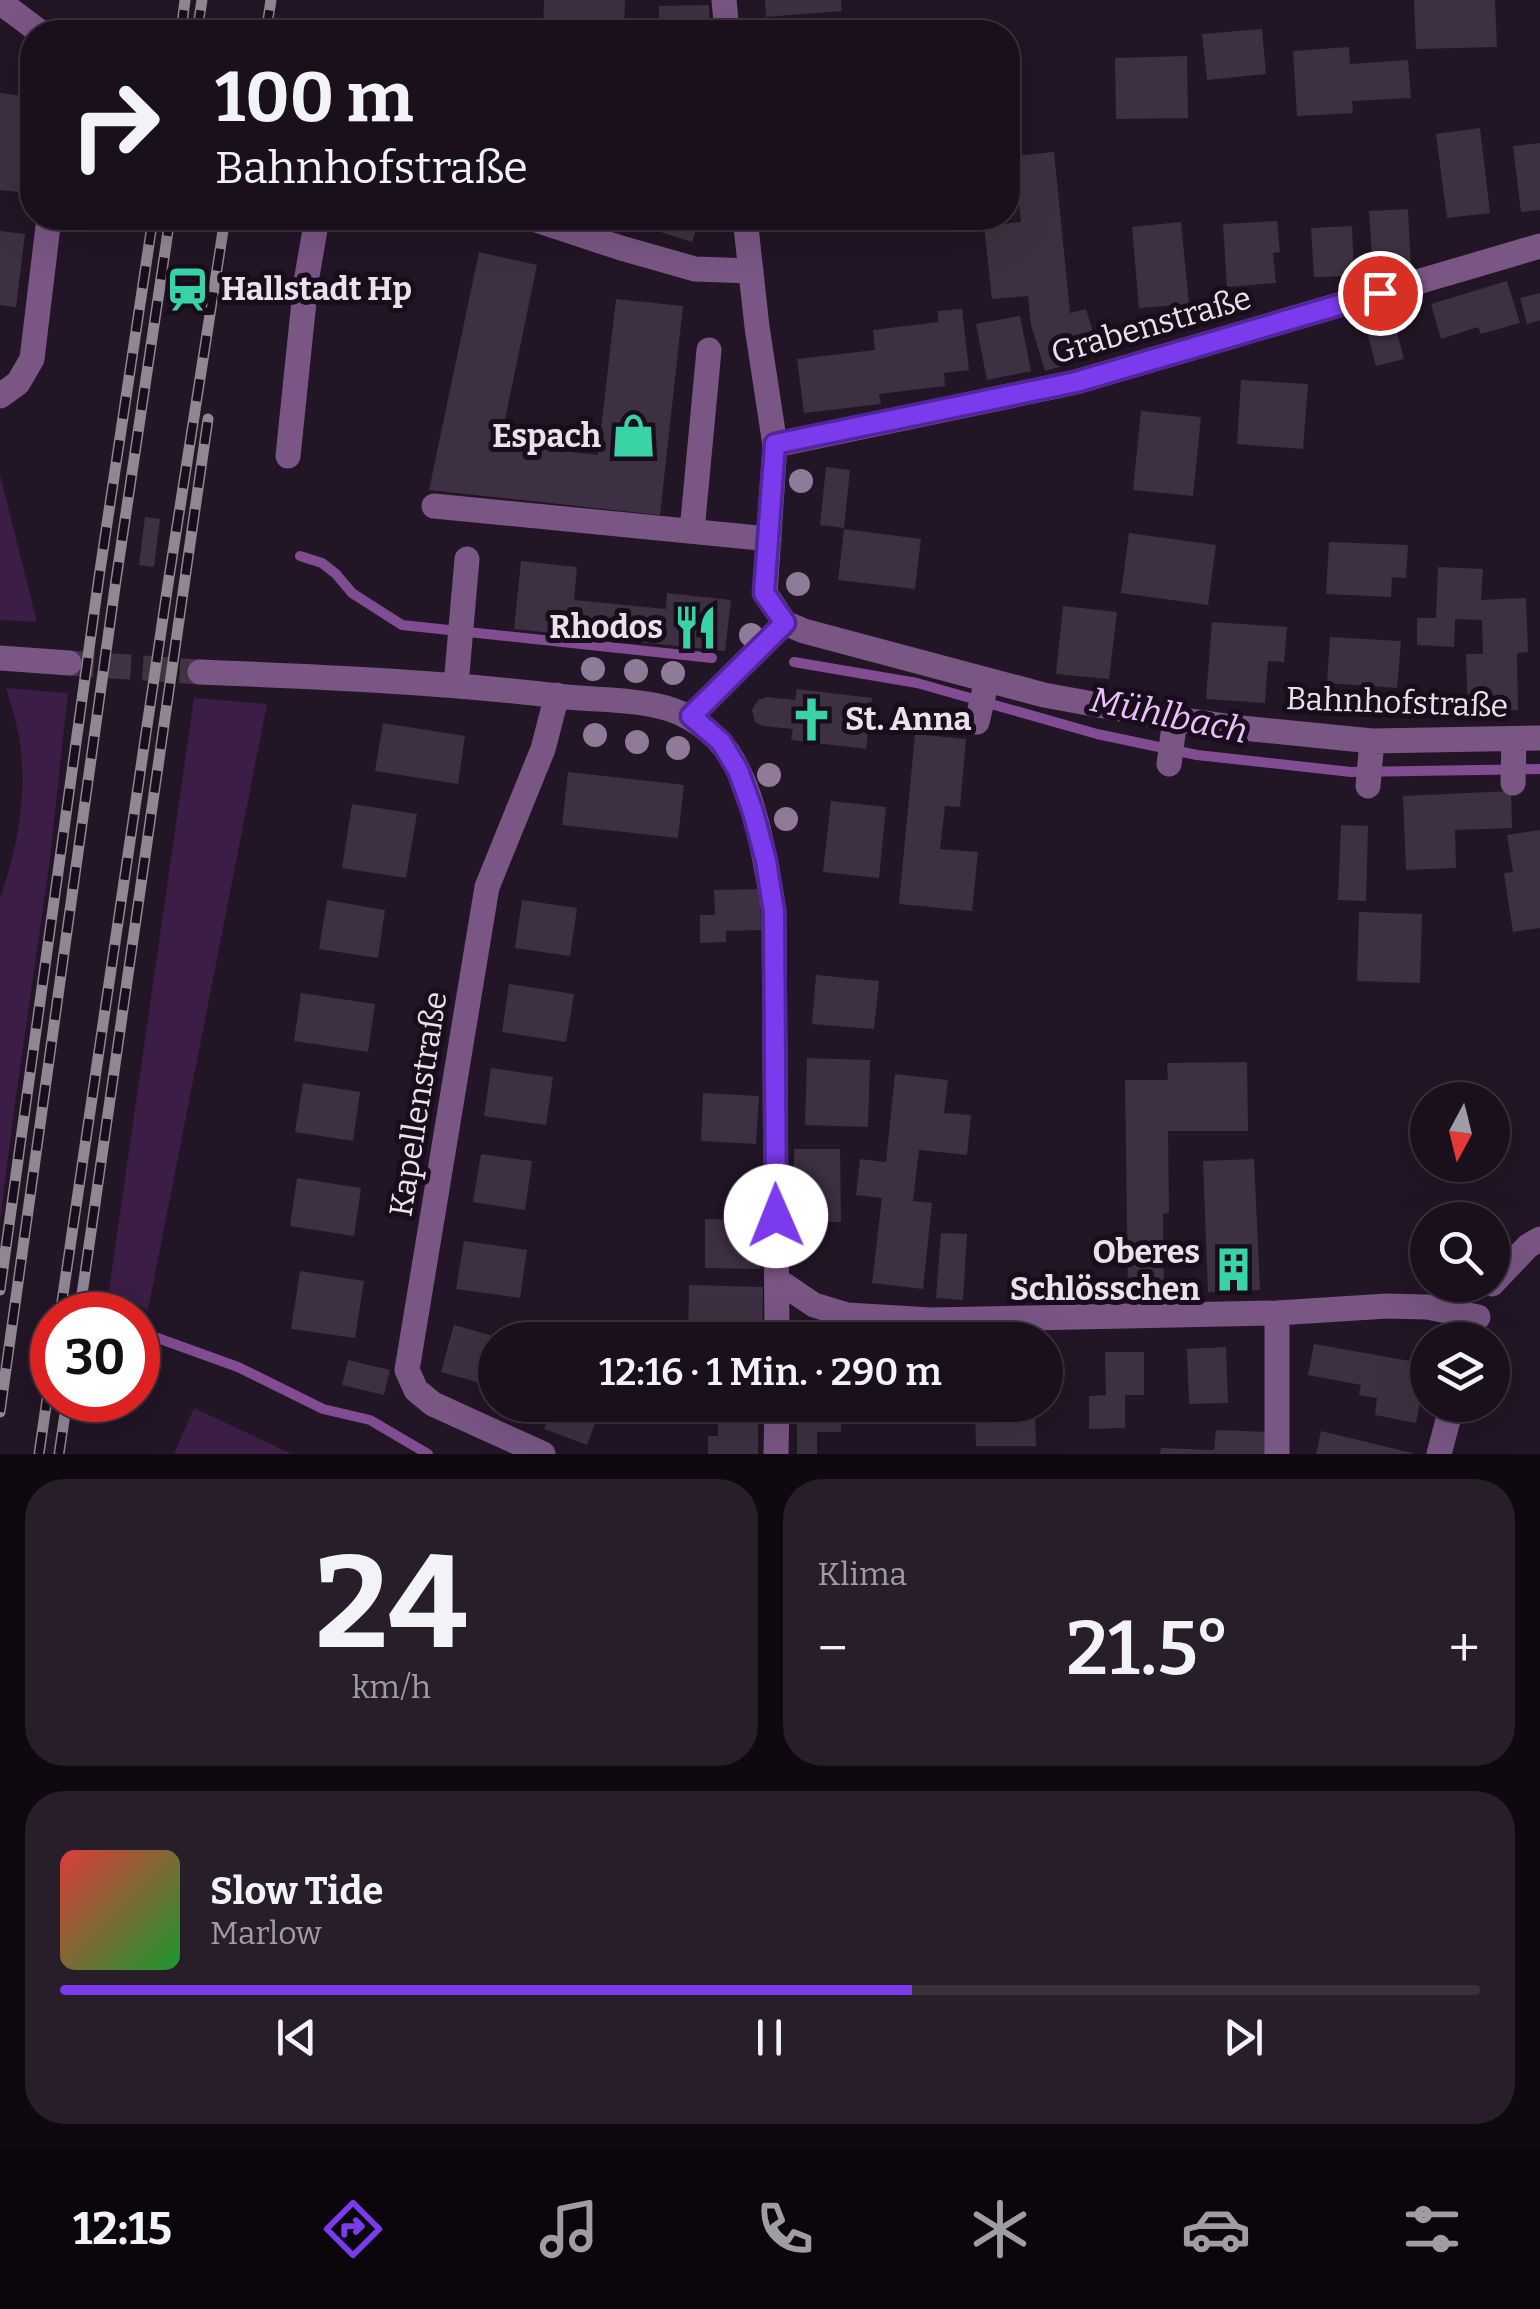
<!DOCTYPE html>
<html lang="de">
<meta charset="utf-8">
<style>
:root{--surface:#1a101c;--page:#271e29;--text:#f1f3f6;--muted:#9f9da3;--line:#38303b;--accent:#7c3aed}
body{margin:0;font-family:Bitter,serif;background:var(--page);color:var(--text);height:100vh;display:flex;flex-direction:column;font-size:38px;white-space:nowrap}
*{box-sizing:border-box;margin:0}
p{font-size:32px;color:var(--muted)}
.icon{flex:none;width:55px;height:55px;fill:none;stroke:currentColor;stroke-width:2;stroke-linecap:round;stroke-linejoin:round}
.map{position:relative;height:1454px;overflow:hidden}
.drawer{display:flex;flex-direction:column;gap:25px;padding:25px;background:#0e090f;flex:1}
.drawer>*{flex:none}
.top-card{position:absolute;left:20px;top:20px;width:1000px;height:210px;border-radius:40px;box-shadow:0 10px 40px #0002,0 0 0 2px var(--line);background:#1a101c;color:var(--text);overflow:hidden}
.needle{width:65px;rotate:187deg}
.buttons{position:absolute;left:1410px;top:1082px;display:grid;gap:20px}
.buttons a{display:grid;place-items:center;width:100px;height:100px;border-radius:50%;background:var(--surface);box-shadow:0 10px 40px #0002,0 0 0 2px var(--line);font-size:50px}
.speed{position:absolute;left:30px;top:1292px;display:flex;gap:20px;font-size:50px;font-weight:700;text-align:center}
.speed>*{display:grid;place-content:center;width:130px;height:130px;border-radius:50%;background:var(--surface);box-shadow:0 10px 40px #0002,0 0 0 2px var(--line);line-height:1}
.speed .limit{border:15px solid #d22;background:#fff;color:#111}
.pin{position:absolute;display:grid;place-items:center;width:85px;height:85px;color:#fff;margin:-42px;border:5px solid #fff;border-radius:50%;box-shadow:0 2px 10px #0007}
.me{position:absolute;width:110px;margin:-55px;rotate:359deg;stroke-linejoin:round;filter:drop-shadow(0 0 8px #0008)}
.turn{display:flex;align-items:center;gap:35px;height:210px;padding:0 30px;font-size:45px}
.turn .icon{width:130px;height:130px;stroke-width:2.5}
.turn b{display:block;font-size:70px;line-height:85px}
.big{font-size:75px;font-weight:600;line-height:1.1}
.drawer .widget{flex:1;display:flex;flex-direction:column;justify-content:center;gap:15px;min-width:0;padding:0 35px;border-radius:40px;background:var(--page)}
.drawer .dial{align-items:center;gap:0}
.dial b{font-size:130px;line-height:1}
.song{display:flex;align-items:center;gap:30px}
.cover{width:120px;height:120px;border-radius:15px;background:linear-gradient(135deg,hsl(0 70% 55%),hsl(130 70% 35%))}
.played{height:10px;border-radius:5px;background:linear-gradient(90deg,var(--accent) 60%,var(--line) 60%)}
.keys{display:flex;justify-content:space-around;direction:ltr}
.heat{display:flex;justify-content:space-between;align-items:center;font-size:55px;direction:ltr}
.drawer .tiles{flex:1;display:grid;gap:25px;grid-template-columns:1fr 1fr}
.widget:last-child{grid-column:span 2}
.trip{position:absolute;left:478px;top:1322px;width:585px;height:100px;border-radius:50px;background:var(--surface);box-shadow:0 10px 40px #0002,0 0 0 2px var(--line);font-weight:600;line-height:100px;text-align:center}
.menu{display:flex;height:160px;justify-content:space-around;align-items:center;background:#0a060b;color:var(--muted)}
.menu .icon{width:70px;height:70px}
.menu .current{color:var(--accent)}
.menu b{font-size:45px;color:var(--text)}
.map>svg:first-child{display:block}
.green{fill:#3b1d45}
.lines{fill:none;stroke-linecap:round;stroke-linejoin:round}
.stream{stroke:#814c92;stroke-width:10}
.building{fill:#3d3042}
.minor-tunnel{stroke:#403444;stroke-width:25;stroke-dasharray:25 12;stroke-linecap:butt}
.minor{stroke:#795684;stroke-width:25}
.rail-casing{stroke:#918694;stroke-width:11}
.rail{stroke:#190c1c;stroke-width:8;stroke-dasharray:22;stroke-linecap:butt}
.tree{fill:#8f7a97}
.route-casing{stroke:#51269a;stroke-width:25}
.route{stroke:#7c3aed;stroke-width:18}
.labels{text-anchor:middle;dominant-baseline:central;stroke-width:10;stroke-linejoin:round;paint-order:stroke}
.poi-label{font-size:32px;font-weight:bold;fill:#eae1ed;stroke:#190c1c;text-anchor:end}
.street-label{font-size:32px;fill:#eae1ed;stroke:#190c1c}
.water-label{font-size:35px;font-style:italic;fill:#ecc1fb;stroke:#190c1c}
</style>
<div class="map">
<svg width="1540" height="1454" viewBox="0 0 1540 1454">
<rect width="100%" height="100%" fill="#221526"/>
<path class="green" d="M 0,475 L 37,622 L 0,620 Z
M 6,688 L 68,693 L 49,867 L 15,1103 L 0,1221 L 0,898 C 18,848 27,795 20,742 C 17,724 11,705 6,688 Z
M 194,698 L 267,704 L 148,1310 L 109,1290 Z
M 194,1408 L 292,1454 L 174,1454 Z"/>
<g class="lines">
<path class="stream" d="M 300,556 L 322,563 L 336,574 L 352,593 L 402,625 L 712,658
M 794,662 L 917,683 L 1097,734 L 1197,755 L 1351,772 L 1540,769
M 138,1331 L 238,1367 L 323,1409 L 370,1420 L 428,1454"/>
</g>
<path class="building" d="M 544,0 L 625,0 L 624,32 L 543,31 Z
M 765,0 L 841,0 L 842,11 L 766,17 Z
M 1414,0 L 1495,0 L 1497,47 L 1416,49 Z
M 709,5 L 710,32 L 659,32 L 659,6 Z
M 1262,29 L 1266,74 L 1207,80 L 1202,34 Z
M 1349,47 L 1350,64 L 1408,60 L 1411,98 L 1352,101 L 1353,113 L 1297,116 L 1293,51 Z
M 1187,56 L 1188,118 L 1116,119 L 1115,58 Z
M 0,93 L 31,97 L 19,192 L 0,190 Z
M 1480,128 L 1490,213 L 1447,218 L 1436,134 Z
M 1540,143 L 1540,210 L 1521,212 L 1513,146 Z
M 1054,152 L 1070,313 L 1086,309 L 1100,355 L 1045,371 L 1031,325 L 1028,296 L 992,299 L 984,226 L 1021,222 L 1014,156 Z
M 1408,209 L 1411,268 L 1373,270 L 1369,211 Z
M 652,218 L 700,218 L 692,242 L 648,228 Z
M 1277,221 L 1280,252 L 1273,253 L 1276,283 L 1227,287 L 1223,224 Z
M 1181,222 L 1189,304 L 1139,308 L 1132,227 Z
M 1352,226 L 1354,276 L 1314,277 L 1311,228 Z
M 0,231 L 25,234 L 16,307 L 0,305 Z
M 479,252 L 537,265 L 500,444 L 598,455 L 616,299 L 683,306 L 660,515 L 429,490 Z
M 1507,281 L 1520,323 L 1481,334 L 1478,327 L 1441,339 L 1431,304 Z
M 1540,293 L 1540,320 L 1527,324 L 1520,298 Z
M 962,309 L 969,370 L 944,373 L 945,386 L 879,394 L 881,404 L 804,413 L 797,359 L 875,350 L 873,330 L 938,322 L 938,311 Z
M 1020,316 L 1031,371 L 987,380 L 976,324 Z
M 1394,321 L 1404,359 L 1376,366 L 1366,328 Z
M 1241,380 L 1308,384 L 1303,449 L 1237,444 Z
M 1141,411 L 1201,417 L 1193,496 L 1133,490 Z
M 826,467 L 850,470 L 844,528 L 820,525 Z
M 145,517 L 160,519 L 154,567 L 139,565 Z
M 844,529 L 921,539 L 915,589 L 838,580 Z
M 1129,533 L 1216,545 L 1208,605 L 1121,593 Z
M 1329,542 L 1408,545 L 1406,578 L 1392,577 L 1391,597 L 1326,594 Z
M 521,561 L 577,567 L 574,600 L 666,609 L 667,593 L 731,600 L 725,651 L 514,629 Z
M 1438,567 L 1483,569 L 1481,600 L 1526,598 L 1528,652 L 1517,653 L 1518,710 L 1468,712 L 1466,654 L 1483,654 L 1482,620 L 1455,619 L 1454,647 L 1417,645 L 1417,618 L 1436,618 Z
M 1063,606 L 1117,612 L 1109,679 L 1056,674 Z
M 1212,622 L 1287,627 L 1284,662 L 1268,661 L 1265,703 L 1206,699 Z
M 1330,637 L 1401,641 L 1397,688 L 1327,683 Z
M 797,689 L 872,698 L 866,749 L 791,740 L 793,729 L 763,726 L 755,722 L 752,710 L 758,700 L 767,697 L 795,700 Z
M 383,723 L 465,736 L 458,784 L 375,771 Z
M 915,734 L 966,739 L 960,807 L 945,806 L 940,849 L 978,852 L 972,911 L 899,904 Z
M 568,772 L 684,785 L 678,838 L 562,825 Z
M 1511,791 L 1512,828 L 1455,830 L 1456,868 L 1406,870 L 1403,796 Z
M 831,801 L 886,807 L 879,878 L 823,872 Z
M 352,804 L 417,814 L 406,878 L 342,868 Z
M 1341,825 L 1368,826 L 1366,901 L 1338,900 Z
M 1540,830 L 1540,928 L 1513,932 L 1504,873 L 1513,872 L 1507,835 Z
M 760,889 L 761,930 L 726,931 L 726,942 L 700,943 L 700,915 L 715,915 L 714,890 Z
M 327,900 L 385,910 L 378,958 L 319,949 Z
M 522,900 L 577,908 L 570,956 L 515,948 Z
M 1359,912 L 1422,914 L 1420,983 L 1357,981 Z
M 816,975 L 879,981 L 874,1029 L 812,1024 Z
M 509,984 L 574,994 L 566,1042 L 502,1032 Z
M 301,993 L 375,1004 L 368,1052 L 294,1041 Z
M 807,1058 L 870,1060 L 868,1127 L 805,1125 Z
M 1247,1062 L 1248,1131 L 1168,1131 L 1169,1213 L 1163,1214 L 1164,1294 L 1128,1295 L 1125,1080 L 1168,1080 L 1167,1063 Z
M 491,1068 L 553,1077 L 546,1125 L 484,1116 Z
M 895,1074 L 948,1080 L 944,1113 L 971,1115 L 967,1155 L 919,1150 L 913,1201 L 932,1203 L 923,1289 L 872,1283 L 882,1198 L 856,1195 L 860,1159 L 886,1162 Z
M 303,1083 L 360,1092 L 353,1141 L 295,1132 Z
M 703,1093 L 759,1096 L 756,1144 L 701,1141 Z
M 794,1149 L 840,1149 L 841,1222 L 794,1222 Z
M 481,1154 L 532,1161 L 525,1210 L 473,1202 Z
M 1254,1159 L 1260,1290 L 1208,1292 L 1203,1161 Z
M 297,1178 L 361,1188 L 354,1236 L 290,1226 Z
M 705,1219 L 761,1220 L 760,1269 L 705,1268 Z
M 941,1233 L 967,1234 L 963,1300 L 936,1298 Z
M 464,1241 L 527,1250 L 520,1298 L 456,1289 Z
M 300,1271 L 364,1281 L 355,1338 L 291,1329 Z
M 689,1285 L 763,1287 L 762,1340 L 688,1340 Z
M 454,1325 L 504,1339 L 495,1340 L 495,1387 L 441,1372 Z
M 1314,1344 L 1427,1364 L 1416,1423 L 1375,1415 L 1377,1398 L 1359,1395 L 1361,1385 L 1308,1375 Z
M 1226,1347 L 1228,1403 L 1189,1404 L 1187,1349 Z
M 1105,1352 L 1144,1352 L 1144,1395 L 1125,1395 L 1125,1428 L 1089,1429 L 1089,1396 L 1106,1395 Z
M 1045,1353 L 1060,1353 L 1061,1394 L 1045,1395 Z
M 348,1360 L 390,1370 L 384,1395 L 342,1385 Z
M 553,1405 L 602,1405 L 587,1445 L 544,1429 Z
M 718,1405 L 758,1405 L 758,1454 L 708,1454 L 708,1436 L 718,1436 Z
M 797,1405 L 841,1405 L 841,1432 L 817,1432 L 817,1454 L 797,1454 Z
M 975,1405 L 1035,1405 L 1036,1446 L 976,1446 Z
M 1216,1430 L 1269,1432 L 1268,1454 L 1160,1454 L 1161,1448 L 1214,1450 Z
M 1321,1431 L 1412,1453 L 1412,1454 L 1316,1454 Z"/>
<g class="lines">
<path class="minor-tunnel" d="M 69,663 L 200,672"/>
<path class="minor" d="M 724,0 L 727,32
M 0,2 L 40,32
M 530,218 L 621,248 L 695,269 L 751,271
M 745,218 L 757,327 L 775,445 L 765,593 L 785,623 L 804,631 L 1044,695 L 1175,719 L 1232,727 L 1372,741 L 1540,738
M 0,396 L 18,383 L 32,359 L 49,218
M 775,445 L 1076,382 L 1540,246
M 288,456 L 306,282 L 317,218
M 434,506 L 769,539
M 692,531 L 709,350
M 0,658 L 69,663
M 200,672 C 323,677 445,682 567,697 C 597,700 629,699 658,706 C 682,711 700,722 717,739 C 753,774 766,863 774,911 L 777,1340
M 456,685 L 467,559
M 691,716 L 785,623
M 977,722 L 987,680
M 1169,764 L 1175,719
M 1513,783 L 1514,739
M 1368,786 L 1372,741
M 777,1280 L 814,1305 L 847,1315 L 931,1320 L 1277,1313 L 1387,1306 L 1427,1307 L 1478,1317
M 1492,1284 L 1528,1246 L 1540,1239
M 543,1454 L 433,1404 L 416,1390 L 407,1370 L 487,887 L 543,749 L 557,695
M 776,1454 L 777,1405
M 1277,1454 L 1277,1313
M 1439,1454 L 1452,1405"/>
<defs>
<path id="rail" d="M 181,32 L 185,0
M 197,32 L 202,0
M 266,32 L 271,0
M 0,1290 L 99,577 L 153,218
M 60,1315 L 168,584 L 225,218
M 79,1315 L 208,419
M 0,1412 L 116,580 L 170,218
M 39,1454 L 52,1365
M 59,1454 L 67,1400"/>
</defs>
<use href="#rail" class="rail-casing"/>
<use href="#rail" class="rail"/>
</g>
<g class="tree">
<circle cx="801" cy="481" r="12"/>
<circle cx="798" cy="584" r="12"/>
<circle cx="751" cy="635" r="12"/>
<circle cx="593" cy="669" r="12"/>
<circle cx="636" cy="671" r="12"/>
<circle cx="673" cy="673" r="12"/>
<circle cx="595" cy="735" r="12"/>
<circle cx="637" cy="742" r="12"/>
<circle cx="678" cy="748" r="12"/>
<circle cx="769" cy="775" r="12"/>
<circle cx="786" cy="819" r="12"/>
</g>
<g class="lines">
<defs>
<path id="route" d="M 776,1216 L 774,912 L 766,861 L 753,812 L 738,770 L 721,742 L 691,716 L 785,623 L 764,593 L 775,444 L 1076,382 L 1380,293"/>
</defs>
<use href="#route" class="route-casing"/>
<use href="#route" class="route"/>
</g>
<defs>
<symbol id="station-bare" viewBox="-9 -9 18 18"><path d="M-3-6H3Q5-6 5-4V2Q5 4 3 4L4.5 6H3L1.5 4h-3L-3 6H-4.5L-3 4Q-5 4-5 2V-4Q-5-6-3-6ZM-3.5-4v3h7v-3ZM-3.5 1v1.5H-2V1ZM2 1v1.5H3.5V1Z" fill="#39d4a5" stroke="#190c1c" stroke-width="2.5" paint-order="stroke"/></symbol>
<symbol id="shop-bare" viewBox="-9 -9 18 18"><path d="M-5-2.5h2.3a2.7 3.5 0 0 1 5.4 0H5L5.5 6h-11ZM-1.5-2.5h3a1.5 2.3 0 0 0-3 0Z" fill="#39d4a5" stroke="#190c1c" stroke-width="2.5" paint-order="stroke"/></symbol>
<symbol id="restaurant-bare" viewBox="-9 -9 18 18"><path d="M-5-6h1v4h1v-4h1v4h1v-4h1v5L-1.5 .5V6h-2V.5L-5-1ZM5-6V6H3V1.5H1.5Q1.5-4 5-6Z" fill="#39d4a5" stroke="#190c1c" stroke-width="2.5" paint-order="stroke"/></symbol>
<symbol id="church-bare" viewBox="-9 -9 18 18"><path d="M-1.2-6h2.4v3.5h3.3v2.4h-3.3V6h-2.4V-.1h-3.3v-2.4h3.3Z" fill="#39d4a5" stroke="#190c1c" stroke-width="2.5" paint-order="stroke"/></symbol>
<symbol id="building-bare" viewBox="-9 -9 18 18"><path d="M-4-6H4V6H1V3H-1V6H-4ZM-2.5-4.3h1.7v1.8h-1.7ZM.8-4.3h1.7v1.8H.8ZM-2.5-1h1.7V.8h-1.7ZM.8-1h1.7V.8H.8Z" fill="#39d4a5" stroke="#190c1c" stroke-width="2.5" paint-order="stroke"/></symbol>
</defs>
<g fill-rule="evenodd">
<use href="#station-bare" x="156" y="258" width="63" height="63"/>
<use href="#shop-bare" x="602" y="404" width="63" height="63"/>
<use href="#restaurant-bare" x="664" y="596" width="63" height="63"/>
<use href="#church-bare" x="780" y="688" width="63" height="63"/>
<use href="#building-bare" x="1202" y="1238" width="63" height="63"/>
</g>
<g class="labels">
<g class="poi-label">
<text x="221" y="289" text-anchor="start">Hallstadt Hp</text>
<text x="601" y="436">Espach</text>
<text x="663" y="627">Rhodos</text>
<text x="845" y="719" text-anchor="start">St. Anna</text>
<text x="1200" y="1252">Oberes<tspan x="1200" dy="37">Schlösschen</tspan></text>
</g>
<g class="street-label">
<text transform="translate(1151 325) rotate(-16)">Grabenstraße</text>
<text transform="translate(1397 702) rotate(2)">Bahnhofstraße</text>
<text transform="translate(418 1104) rotate(-81)">Kapellenstraße</text>
</g>
<g class="water-label">
<text transform="translate(1169 715) rotate(12)">Mühlbach</text>
</g>
</g>
</svg>
<div class="buttons">
<a><svg class="needle" viewBox="-14 -14 28 28"><path d="M0-13l5 13h-10z" fill="#e53935"/><path d="M0 13l5-13h-10z" fill="#9f9da3"/></svg></a>
<a><svg class="icon" aria-label="search" viewBox="0 0 24 24"><circle cx="10" cy="10" r="6"/><path d="M15 15l6 6"/></svg></a>
<a><svg class="icon" aria-label="layers" viewBox="0 0 24 24"><path d="M12 4l9 5-9 5-9-5zM3 14l9 5 9-5"/></svg></a>
</div>
<div class="speed"><div class="limit">30</div></div>
<div class="pin" style="left:1380px;top:293px;background:#d93025"><svg class="icon" aria-label="arrive" viewBox="0 0 24 24"><path d="M6 21V4h12l-3 4 3 4H6"/></svg></div>
<svg class="me" style="left:776px;top:1216px" viewBox="-20 -20 40 40"><circle r="19" fill="#fff"/><path d="M0-13L10 11 0 6-10 11z" fill="#7c3aed"/></svg>
<div class="trip">12:16 · 1 Min. · 290 m</div>
<div class="top-card">
<div class="turn"><svg class="icon" aria-label="right" viewBox="0 0 24 24"><path d="M7 20v-9h11M14 6l5 5-5 5"/></svg><div><b>100 m</b>Bahnhofstraße</div></div>
</div>
</div>
<section class="drawer">
<div class="tiles">
<div class="widget dial"><b>24</b><p>km/h</p></div>
<div class="widget"><p>Klima</p>
<div class="heat"><a>−</a><b class="big">21.5°</b><a>+</a></div>
</div>
<div class="widget">
<div class="song"><i class="cover"></i><div><b>Slow Tide</b><p>Marlow</p></div></div>
<div class="played"></div>
<div class="keys"><svg class="icon" aria-label="previous" viewBox="0 0 24 24"><path d="M18 5L8 12l10 7zM5 5v14"/></svg><svg class="icon" aria-label="pause" viewBox="0 0 24 24"><path d="M8 5v14M16 5v14"/></svg><svg class="icon" aria-label="next" viewBox="0 0 24 24"><path d="M6 5l10 7-10 7zM19 5v14"/></svg></div>
</div>
</div>
</section>
<nav class="menu">
<b>12:15</b>
<svg class="icon current" aria-label="directions" viewBox="0 0 24 24"><path d="M12 3l9 9-9 9-9-9zM9 14v-3h6M13 9l2 2-2 2"/></svg>
<svg class="icon" aria-label="music" viewBox="0 0 24 24"><path d="M9 18V5l10-2v13"/><circle cx="6" cy="18" r="3"/><circle cx="16" cy="16" r="3"/></svg>
<svg class="icon" aria-label="phone" viewBox="0 0 24 24"><path d="M5 4h4l2 5-3 2q2 4 5 5l2-3 5 2v4C11 20 4 13 5 4z"/></svg>
<svg class="icon" aria-label="climate" viewBox="0 0 24 24"><path d="M12 3v18M4 7l16 10M4 17L20 7"/></svg>
<svg class="icon" aria-label="car" viewBox="0 0 24 24"><path d="M5 17H2v-5l4-1 3-4h7l3 4 3 1v5h-3M9 17h6M6 11h13"/><circle cx="7" cy="17" r="2"/><circle cx="17" cy="17" r="2"/></svg>
<svg class="icon" aria-label="filters" viewBox="0 0 24 24"><path d="M4 7h16M4 17h16"/><circle cx="9" cy="7" r="2"/><circle cx="15" cy="17" r="2"/></svg>
</nav>
